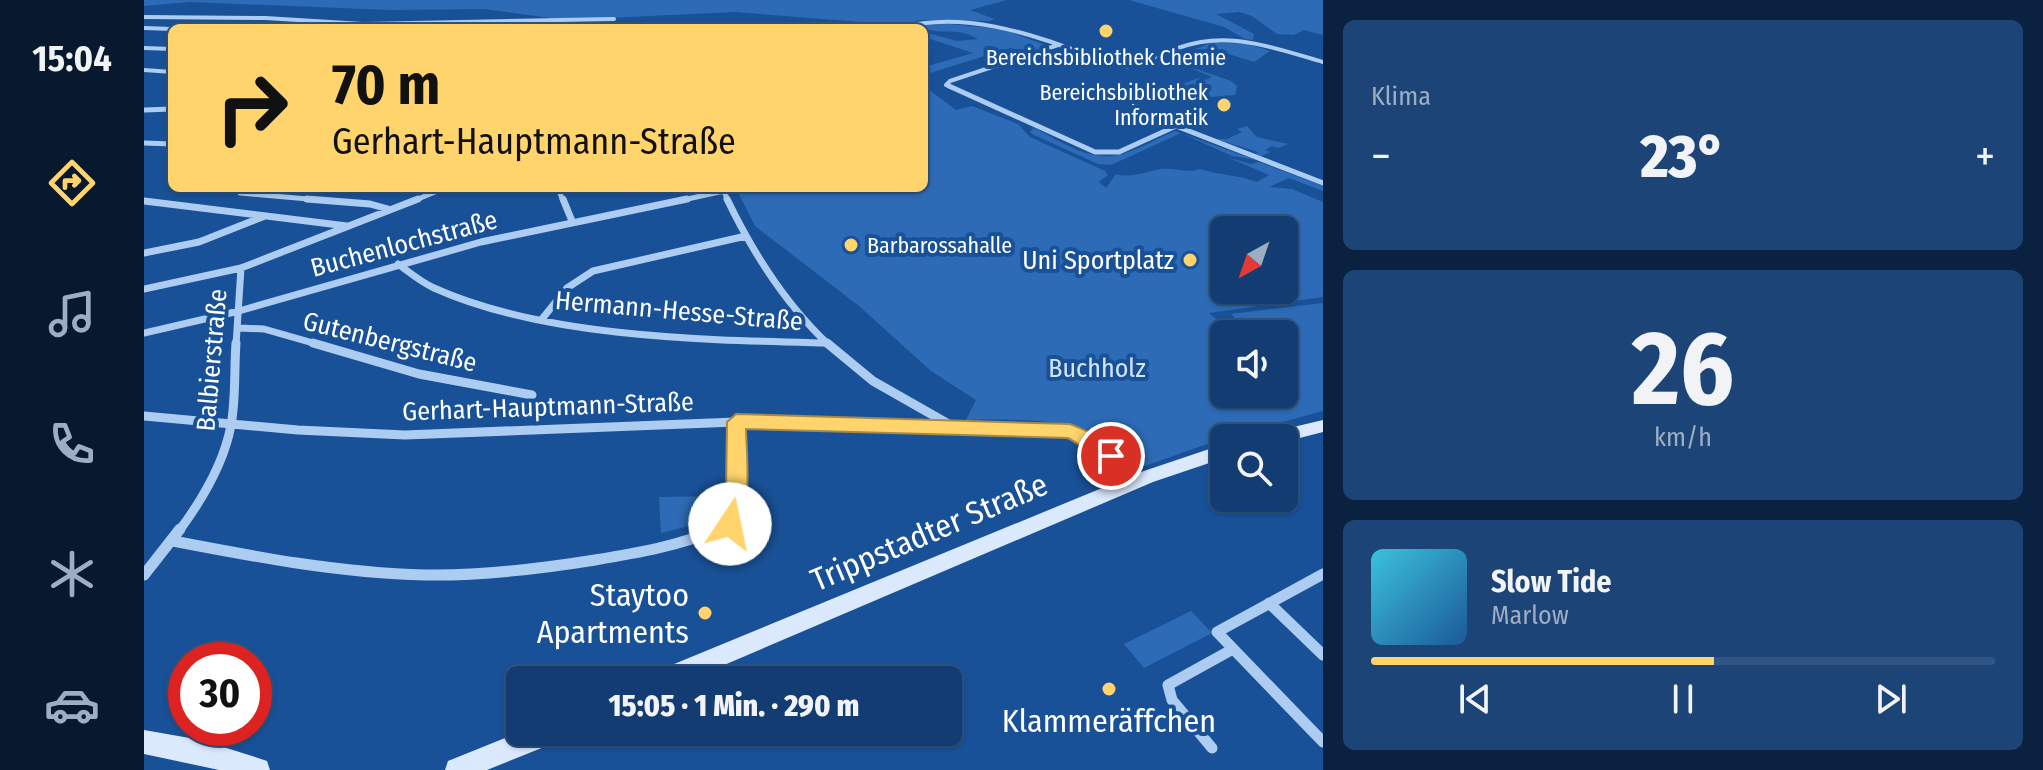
<!DOCTYPE html>
<html lang="de">
<meta charset="utf-8">
<style>
:root{--surface:#133d72;--page:#1c4477;--text:#f1f3f6;--muted:#9daec4;--line:#325684;--accent:#ffd46d}
body{margin:0;font-family:"Fira Sans Condensed",sans-serif;background:var(--page);color:var(--text);height:100vh;display:flex;flex-direction:column;font-size:30px;white-space:nowrap}
*{box-sizing:border-box;margin:0}
p{font-size:26px;color:var(--muted)}
.icon{flex:none;width:44px;height:44px;fill:none;stroke:currentColor;stroke-width:2;stroke-linecap:round;stroke-linejoin:round}
.map{position:relative;flex:1;overflow:hidden}
.side{display:flex;flex-direction:column;gap:20px;padding:20px;background:#0a223f;width:720px}
.side>*{flex:none}
.banner{position:absolute;left:24px;top:24px;width:760px;height:168px;border-radius:12px;box-shadow:0 2px 6px #0004,0 0 0 2px var(--line);background:#ffd46d;color:#111;overflow:hidden}
.needle{width:52px;rotate:220deg}
.tools{position:absolute;left:1066px;top:216px;display:grid;gap:16px}
.tools a{display:grid;place-items:center;width:88px;height:88px;border-radius:12px;background:var(--surface);box-shadow:0 2px 6px #0004,0 0 0 2px var(--line);font-size:40px}
.speed{position:absolute;left:24px;top:642px;display:flex;gap:16px;font-size:40px;font-weight:700;text-align:center}
.speed>*{display:grid;place-content:center;width:104px;height:104px;border-radius:50%;background:var(--surface);box-shadow:0 2px 6px #0004,0 0 0 2px var(--line);line-height:1}
.speed .limit{border:12px solid #d22;background:#fff;color:#111}
.pin{position:absolute;display:grid;place-items:center;width:68px;height:68px;color:#fff;margin:-34px;border:4px solid #fff;border-radius:50%;box-shadow:0 2px 8px #0007}
.me{position:absolute;width:88px;margin:-44px;rotate:11deg;stroke-linejoin:round;filter:drop-shadow(0 0 6px #0008)}
.turn{display:flex;align-items:center;gap:28px;height:168px;padding:0 32px;font-size:36px}
.turn .icon{width:104px;height:104px;stroke-width:2.5}
.turn b{display:block;font-size:56px;line-height:68px}
.big{font-size:60px;font-weight:800;line-height:1.1}
.side .card{flex:1;display:flex;flex-direction:column;justify-content:center;gap:12px;min-width:0;padding:0 28px;border-radius:12px;background:var(--page)}
.side .dial{align-items:center;gap:0}
.dial b{font-size:104px;line-height:1}
.song{display:flex;align-items:center;gap:24px}
.cover{width:96px;height:96px;border-radius:12px;background:linear-gradient(135deg,hsl(190 70% 55%),hsl(210 70% 35%))}
.played{height:8px;border-radius:4px;background:linear-gradient(90deg,var(--accent) 55%,var(--line) 55%)}
.keys{display:flex;justify-content:space-around;direction:ltr}
.heat{display:flex;justify-content:space-between;align-items:center;font-size:44px;direction:ltr}
.trip{position:absolute;left:362px;top:666px;width:456px;height:80px;border-radius:12px;background:var(--surface);box-shadow:0 2px 6px #0004,0 0 0 2px var(--line);font-weight:800;line-height:80px;text-align:center}
main{display:flex;flex:1;min-height:0}
.dock{display:flex;flex-direction:column;width:144px;justify-content:space-around;align-items:center;background:#08182e;color:var(--muted)}
.dock .icon{width:56px;height:56px}
.dock .on{color:var(--accent)}
.dock b{font-size:36px;color:var(--text)}
.map>svg:first-child{display:block}
.green{fill:#2d6bb6;fill-rule:evenodd}
.lines{fill:none;stroke-linecap:round;stroke-linejoin:round}
.street-far4{stroke:#adccf1;stroke-width:4}
.street-far3{stroke:#adccf1;stroke-width:5}
.street-far2{stroke:#adccf1;stroke-width:7}
.street-far1{stroke:#adccf1;stroke-width:9}
.street{stroke:#adccf1;stroke-width:11}
.secondary{fill:#dbe9fc;fill-rule:evenodd}
.rail-casing{stroke:#fff;stroke-width:4}
.rail{stroke:#195198;stroke-width:2;stroke-dasharray:5;stroke-linecap:butt}
.route{fill:#ffd46d;stroke:#a68a47;stroke-width:2}
.poi-dot{fill:#ffd46d;stroke:#195198;stroke-width:3}
.labels{text-anchor:middle;dominant-baseline:central;stroke-width:8;stroke-linejoin:round;paint-order:stroke}
.far-poi-label{font-size:22px;fill:#fff;stroke:#195198}
.street-label{font-size:26px;fill:#fff;stroke:#195198}
.poi-label{font-size:26px;fill:#fff;stroke:#195198;text-anchor:end}
.park-label{font-size:26px;fill:#d4e6fc;stroke:#195198}
.near-street-label{font-size:32px;fill:#fff;stroke:#195198}
.near-poi-label{font-size:32px;fill:#fff;stroke:#195198;text-anchor:end}
</style>
<main>
<nav class="dock">
<b>15:04</b>
<svg class="icon on" aria-label="directions" viewBox="0 0 24 24"><path d="M12 3l9 9-9 9-9-9zM9 14v-3h6M13 9l2 2-2 2"/></svg>
<svg class="icon" aria-label="music" viewBox="0 0 24 24"><path d="M9 18V5l10-2v13"/><circle cx="6" cy="18" r="3"/><circle cx="16" cy="16" r="3"/></svg>
<svg class="icon" aria-label="phone" viewBox="0 0 24 24"><path d="M5 4h4l2 5-3 2q2 4 5 5l2-3 5 2v4C11 20 4 13 5 4z"/></svg>
<svg class="icon" aria-label="climate" viewBox="0 0 24 24"><path d="M12 3v18M4 7l16 10M4 17L20 7"/></svg>
<svg class="icon" aria-label="car" viewBox="0 0 24 24"><path d="M5 17H2v-5l4-1 3-4h7l3 4 3 1v5h-3M9 17h6M6 11h13"/><circle cx="7" cy="17" r="2"/><circle cx="17" cy="17" r="2"/></svg>
</nav>
<div class="map">
<svg width="1179" height="770" viewBox="0 0 1179 770">
<rect width="100%" height="100%" fill="#195198"/>
<path class="green" d="M 0,0 L 863,0 L 826,10 L 851,19 L 845,21 L 777,20 L 751,28 L 755,25 L 591,12 L 421,20 L 341,9 L 247,10 L 46,2 L 0,6 Z
M 985,0 L 1179,0 L 1179,35 L 1160,30 L 1150,35 L 1133,34 L 1108,16 L 1095,12 L 1072,14 L 1110,34 L 1109,40 L 1101,39 L 1080,27 Z
M 805,24 L 858,29 L 904,46 L 885,52 L 866,48 L 780,75 L 780,67 L 829,53 L 780,37 L 780,32 L 813,41 L 834,39 C 811,25 797,38 772,25 Z
M 1069,42 L 1105,44 L 1126,51 L 1110,62 L 1085,54 L 1072,58 L 1053,52 L 1029,61 L 1025,60 Z
M 1047,56 L 1056,59 L 1041,65 L 1087,81 L 1093,86 L 1091,95 L 1055,98 L 1053,93 L 1038,89 L 1040,87 L 1036,85 L 1054,78 L 1061,80 L 1068,77 L 1032,62 Z
M 780,89 L 784,89 L 812,110 L 828,106 L 874,124 L 886,137 L 961,171 L 964,175 L 955,182 L 962,188 L 972,174 C 985,179 1003,171 1017,169 C 1030,167 1044,174 1056,169 C 1077,176 1092,174 1113,182 L 1125,175 L 1083,157 L 1107,164 L 1115,162 L 1179,186 L 1179,191 L 1145,178 L 1125,187 L 1148,189 L 1179,202 L 1179,297 L 1065,313 L 1085,330 L 1101,328 L 1087,314 L 1179,303 L 1179,411 L 1080,438 L 1001,466 L 984,464 C 976,415 858,419 822,420 L 832,400 L 787,371 L 715,306 L 611,226 L 592,188 L 780,188 ZM 1080,230 L 1140,230 L 1140,290 L 1080,290 ZM 1140,334 L 1140,394 L 1080,394 L 1080,334 Z
M 1103,126 L 1113,137 L 1144,144 L 1134,148 L 1128,146 L 1121,150 L 1126,152 L 1118,156 L 1112,154 L 1114,152 L 1072,139 L 1083,139 L 1098,132 L 1093,129 Z
M 890,128 C 910,137 943,162 973,155 C 993,151 1012,139 1031,131 L 1111,160 L 1088,156 L 1037,133 L 967,165 L 954,164 L 888,134 L 886,132 Z
M 580,496 L 580,507 L 571,508 L 572,519 L 517,533 L 515,497 Z
M 1047,611 L 1068,633 L 1000,668 L 980,644 Z"/>
<g class="lines">
<path class="street-far4" d="M 0,17 L 121,18 L 219,24
M 0,28 L 28,29
M 212,28 L 220,24 L 470,19
M 755,28 C 832,7 907,43 979,67 L 987,67 C 1010,58 1033,46 1057,42 C 1098,35 1140,51 1179,62
M 0,48 L 28,49
M 0,70 L 28,72
M 809,88 L 802,85 L 806,81 L 914,45"/>
<path class="street-far3" d="M 805,86 L 951,152 L 975,152 L 1032,126 L 1179,183
M 0,110 L 28,109
M 0,143 L 28,144
M 414,188 L 419,201
M 579,189 L 584,201
M 96,193 L 187,201
M 269,201 L 301,188
M 534,201 L 580,191"/>
<path class="street-far2" d="M 163,199 L 226,204 L 244,209
M 419,199 L 428,221
M 583,199 C 609,253 641,304 685,345
M 0,201 L 203,226
M 0,253 L 55,242 L 121,216
M 254,264 C 265,272 277,282 290,288 C 401,338 561,340 682,343
M 0,289 L 97,268 L 274,199
M 398,319 L 423,288 L 449,271 L 602,236
M 95,328 L 120,329 L 176,345
M 0,333 L 95,311 L 337,242 L 543,199
M 92,345 L 97,268"/>
<path class="street-far1" d="M 169,343 L 275,374 L 388,395
M 683,343 L 729,381 L 808,426
M 0,416 L 154,430 L 261,435 L 592,422 L 892,428 C 941,434 958,448 992,482
M 35,531 C 58,500 80,464 87,425 C 92,399 90,370 92,343
M 569,531 L 586,524 L 593,491 L 592,422"/>
<path class="street" d="M 29,541 C 112,557 196,573 281,575 C 338,576 395,569 451,560 C 493,553 535,546 574,529
M 1179,574 L 1073,632 L 1179,742
M 0,575 L 36,529
M 1125,603 L 1179,655
M 1068,748 L 1028,700 L 1024,685 L 1089,649"/>
<path class="secondary" d="M 1179,420 L 1179,432 L 1140,442 L 1140,438 L 1121,438 L 1124,433 Z
M 1080,444 L 1080,458 L 1009,482 L 545,680 L 507,680 L 510,672 L 518,669 L 997,472 Z
M 0,730 L 57,740 L 114,758 L 123,761 L 126,770 L 75,770 L 0,754 Z
M 376,732 L 418,732 L 415,741 L 343,770 L 301,770 L 304,761 Z"/>
<defs>
<path id="rail" d="M 990,104 L 997,101"/>
</defs>
<use href="#rail" class="rail-casing"/>
<use href="#rail" class="rail"/>
</g>
<path class="route" d="M 592,414 L 926,424 L 960,438 L 977,456 L 974,461 C 961,466 938,445 924,438 L 602,429 C 603,462 608,500 593,531 L 586,534 L 578,531 L 575,524 L 582,491 L 583,422 Z"/>
<g class="poi-dot">
<circle cx="962" cy="31" r="8"/>
<circle cx="1080" cy="105" r="8"/>
<circle cx="707" cy="245" r="8"/>
<circle cx="1046" cy="260" r="8"/>
<circle cx="561" cy="613" r="8"/>
<circle cx="965" cy="689" r="8"/>
</g>
<g class="labels">
<g class="far-poi-label">
<text x="962" y="57">Bereichsbibliothek Chemie</text>
<text x="1064" y="92" text-anchor="end">Bereichsbibliothek<tspan x="1064" dy="25">Informatik</tspan></text>
<text x="723" y="245" text-anchor="start">Barbarossahalle</text>
</g>
<g class="street-label">
<text transform="translate(260 244) rotate(-15)">Buchenlochstraße</text>
<text transform="translate(535 311) rotate(5)">Hermann-Hesse-Straße</text>
<text transform="translate(246 342) rotate(14)">Gutenbergstraße</text>
<text transform="translate(68 360) rotate(-85)">Balbierstraße</text>
<text transform="translate(404 407) rotate(-2)">Gerhart-Hauptmann-Straße</text>
</g>
<g class="poi-label">
<text x="1030" y="260">Uni Sportplatz</text>
</g>
<g class="park-label">
<text x="953" y="368">Buchholz</text>
</g>
<g class="near-street-label">
<text transform="translate(785 532) rotate(-23)">Trippstadter Straße</text>
</g>
<g class="near-poi-label">
<text x="545" y="595">Staytoo<tspan x="545" dy="37">Apartments</tspan></text>
<text x="965" y="721" text-anchor="middle">Klammeräffchen</text>
</g>
</g>
</svg>
<div class="tools">
<a><svg class="needle" viewBox="-14 -14 28 28"><path d="M0-13l5 13h-10z" fill="#e53935"/><path d="M0 13l5-13h-10z" fill="#9daec4"/></svg></a>
<a><svg class="icon" aria-label="sound" viewBox="0 0 24 24"><path d="M4 9h4l5-4v14l-5-4H4zM17 9q2 3 0 6"/></svg></a>
<a><svg class="icon" aria-label="search" viewBox="0 0 24 24"><circle cx="10" cy="10" r="6"/><path d="M15 15l6 6"/></svg></a>
</div>
<div class="speed"><div class="limit">30</div></div>
<div class="pin" style="left:967px;top:456px;background:#d93025"><svg class="icon" aria-label="arrive" viewBox="0 0 24 24"><path d="M6 21V4h12l-3 4 3 4H6"/></svg></div>
<svg class="me" style="left:586px;top:524px" viewBox="-20 -20 40 40"><circle r="19" fill="#fff"/><path d="M0-13L10 11 0 6-10 11z" fill="#ffd46d"/></svg>
<div class="trip">15:05 · 1 Min. · 290 m</div>
<div class="banner">
<div class="turn"><svg class="icon" aria-label="right" viewBox="0 0 24 24"><path d="M7 20v-9h11M14 6l5 5-5 5"/></svg><div><b>70 m</b>Gerhart-Hauptmann-Straße</div></div>
</div>
</div>
<section class="side">
<div class="card"><p>Klima</p>
<div class="heat"><a>−</a><b class="big">23°</b><a>+</a></div>
</div>
<div class="card dial"><b>26</b><p>km/h</p></div>
<div class="card">
<div class="song"><i class="cover"></i><div><b>Slow Tide</b><p>Marlow</p></div></div>
<div class="played"></div>
<div class="keys"><svg class="icon" aria-label="previous" viewBox="0 0 24 24"><path d="M18 5L8 12l10 7zM5 5v14"/></svg><svg class="icon" aria-label="pause" viewBox="0 0 24 24"><path d="M8 5v14M16 5v14"/></svg><svg class="icon" aria-label="next" viewBox="0 0 24 24"><path d="M6 5l10 7-10 7zM19 5v14"/></svg></div>
</div>
</section>
</main>
